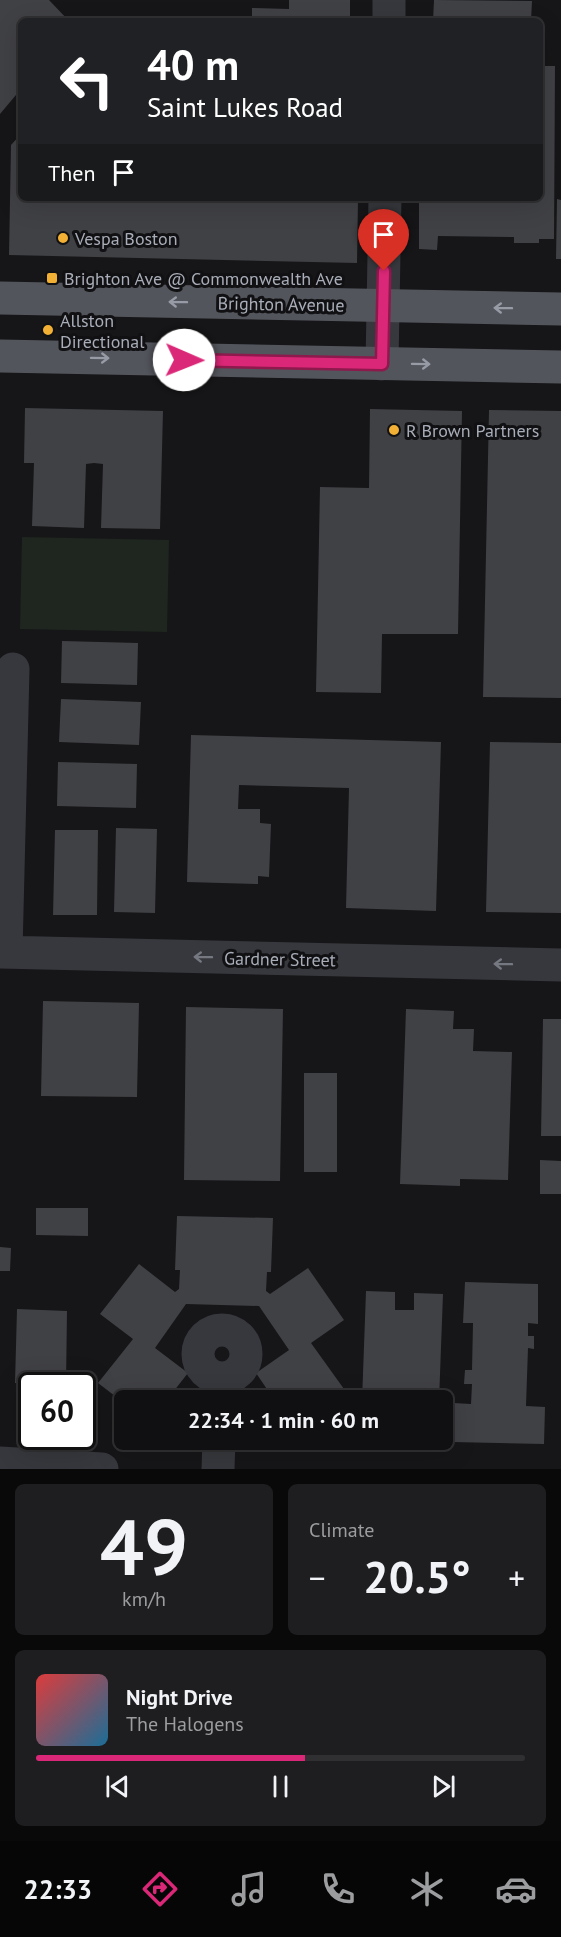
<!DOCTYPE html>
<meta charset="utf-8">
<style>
:root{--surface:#101012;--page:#1e1e20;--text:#f1f3f6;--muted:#9c9d9f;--line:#303032;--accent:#db2777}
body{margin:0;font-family:"PT Sans",sans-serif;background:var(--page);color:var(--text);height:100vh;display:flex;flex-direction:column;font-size:22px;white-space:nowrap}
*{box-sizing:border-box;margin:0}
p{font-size:20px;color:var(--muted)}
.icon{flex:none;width:33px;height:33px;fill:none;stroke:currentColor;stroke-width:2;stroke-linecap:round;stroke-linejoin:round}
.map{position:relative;height:1469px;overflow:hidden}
.panel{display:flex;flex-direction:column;gap:15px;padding:15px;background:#09090a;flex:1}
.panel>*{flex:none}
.banner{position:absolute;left:18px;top:18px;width:525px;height:183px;border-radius:9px;box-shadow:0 6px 24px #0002,0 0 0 2px var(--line);background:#202124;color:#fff;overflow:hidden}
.speed{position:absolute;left:18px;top:1372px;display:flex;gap:12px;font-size:30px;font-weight:700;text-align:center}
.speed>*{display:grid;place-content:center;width:78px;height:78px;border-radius:50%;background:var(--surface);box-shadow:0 6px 24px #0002,0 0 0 2px var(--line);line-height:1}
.speed .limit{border:3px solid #111;border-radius:9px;background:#fff;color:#111}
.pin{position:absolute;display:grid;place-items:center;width:51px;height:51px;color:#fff;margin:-62px -26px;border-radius:50% 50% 50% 0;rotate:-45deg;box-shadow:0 0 6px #0007}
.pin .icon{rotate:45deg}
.me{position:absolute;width:66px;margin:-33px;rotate:91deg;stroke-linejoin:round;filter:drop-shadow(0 0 4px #0008)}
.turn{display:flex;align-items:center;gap:21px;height:126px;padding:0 30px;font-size:27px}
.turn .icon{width:78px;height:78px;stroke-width:2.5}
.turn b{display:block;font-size:42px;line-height:51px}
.then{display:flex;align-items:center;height:57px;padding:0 30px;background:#0003;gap:12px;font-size:22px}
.big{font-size:45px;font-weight:600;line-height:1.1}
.panel .card{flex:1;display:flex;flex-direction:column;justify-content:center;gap:9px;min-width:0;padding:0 21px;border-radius:9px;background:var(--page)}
.panel .dial{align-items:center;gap:0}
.dial b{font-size:78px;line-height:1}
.song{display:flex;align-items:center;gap:18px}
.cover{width:72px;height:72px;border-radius:9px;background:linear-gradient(135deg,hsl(0 70% 55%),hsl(200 70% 35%))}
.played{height:6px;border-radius:3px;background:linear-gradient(90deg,var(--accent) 55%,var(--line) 55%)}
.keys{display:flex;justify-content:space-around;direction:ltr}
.heat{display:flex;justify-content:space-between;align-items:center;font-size:33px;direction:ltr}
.panel .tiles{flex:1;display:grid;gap:15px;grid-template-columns:1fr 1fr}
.card:last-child{grid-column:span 2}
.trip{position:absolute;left:114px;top:1390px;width:339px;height:60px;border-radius:9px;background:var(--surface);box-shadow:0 6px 24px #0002,0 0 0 2px var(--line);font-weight:600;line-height:60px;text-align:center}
.dock{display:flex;height:96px;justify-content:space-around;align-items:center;background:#060607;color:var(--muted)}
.dock .icon{width:42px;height:42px}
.dock .on{color:var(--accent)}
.dock b{font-size:27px;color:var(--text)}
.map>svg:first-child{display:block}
.green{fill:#1e261f}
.building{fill:#404145}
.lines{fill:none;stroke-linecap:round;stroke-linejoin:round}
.street{stroke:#37383d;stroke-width:33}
.primary{stroke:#53555c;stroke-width:33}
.oneway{stroke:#979ba6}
.oneway2{stroke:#757881}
.route-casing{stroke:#8e194d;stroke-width:15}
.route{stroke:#db2777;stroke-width:10}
.poi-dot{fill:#f2b134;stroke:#111113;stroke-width:2}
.labels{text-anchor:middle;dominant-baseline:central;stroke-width:6;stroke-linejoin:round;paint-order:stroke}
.poi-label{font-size:18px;fill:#a8adb8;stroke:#111113;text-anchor:start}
.street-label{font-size:18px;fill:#a8adb8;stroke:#111113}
</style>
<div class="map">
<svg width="561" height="1469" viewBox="0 0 561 1469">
<rect width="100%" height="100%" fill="#161618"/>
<path class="green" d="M 22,537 L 169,540 L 167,632 L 20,629 Z"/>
<path class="building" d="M 0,0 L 49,0 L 69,21 L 21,21 L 21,89 L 0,114 Z
M 289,0 L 350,0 L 350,21 L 252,21 L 252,8 L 289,9 Z
M 434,0 L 532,1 L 531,21 L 433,21 Z
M 540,66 L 555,66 L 554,239 L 539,239 L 539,243 L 514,243 L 514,237 L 438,236 L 437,250 L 419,249 L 419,198 L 540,198 Z
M 21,134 L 21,198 L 358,199 L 357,263 L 9,255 L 11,145 Z
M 557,199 L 561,200 L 561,259 L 556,259 Z
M 25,408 L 163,411 L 160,529 L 101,528 L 103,464 L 94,463 L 86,464 L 84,528 L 32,526 L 34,463 L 24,463 Z
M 370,409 L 462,411 L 458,634 L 382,634 L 381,693 L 316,692 L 320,487 L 369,488 Z
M 489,410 L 561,411 L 561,698 L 483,697 Z
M 62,641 L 138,643 L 137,685 L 61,683 Z
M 61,699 L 141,702 L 139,745 L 59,742 Z
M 191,735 L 441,742 L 436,911 L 346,908 L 349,788 L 239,785 L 238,809 L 260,809 L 260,823 L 271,824 L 269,877 L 258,876 L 258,884 L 187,882 Z
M 490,742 L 561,743 L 561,913 L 486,912 Z
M 58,762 L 137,764 L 136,808 L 57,806 Z
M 116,828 L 157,829 L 155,913 L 114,912 Z
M 55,830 L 98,830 L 97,915 L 53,915 Z
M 43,1001 L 139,1003 L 137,1097 L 41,1096 Z
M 186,1007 L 283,1009 L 280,1181 L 184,1180 Z
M 406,1009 L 454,1011 L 453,1029 L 474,1029 L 473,1051 L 512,1052 L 508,1180 L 460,1179 L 460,1186 L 400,1184 Z
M 543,1019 L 561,1019 L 561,1136 L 541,1136 Z
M 304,1073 L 337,1073 L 337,1172 L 304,1172 Z
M 540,1160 L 561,1161 L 561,1194 L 540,1194 Z
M 36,1208 L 88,1208 L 88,1236 L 36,1235 Z
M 177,1216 L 273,1218 L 271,1272 L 267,1272 L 266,1291 L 270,1294 L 308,1268 L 344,1320 L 311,1343 L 344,1389 L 327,1401 L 275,1401 L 256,1373 L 289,1350 L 259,1306 L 186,1304 L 155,1348 L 188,1373 L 166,1401 L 124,1401 L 124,1403 L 98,1383 L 133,1339 L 100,1314 L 139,1264 L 175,1292 L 179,1289 L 180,1270 L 175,1270 Z
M 0,1247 L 11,1248 L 10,1271 L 0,1271 Z
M 465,1282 L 538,1284 L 538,1324 L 528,1323 L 528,1336 L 534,1336 L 534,1349 L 528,1348 L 526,1406 L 545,1407 L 544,1444 L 452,1442 L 453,1403 L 471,1404 L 472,1384 L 464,1384 L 465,1370 L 472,1370 L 473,1323 L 463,1323 Z
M 366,1291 L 395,1292 L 395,1310 L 414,1310 L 414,1293 L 443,1294 L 439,1401 L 362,1401 Z
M 17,1309 L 67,1311 L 66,1384 L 15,1383 Z"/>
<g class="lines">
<path class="street" d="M 389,21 L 389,0
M 382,364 L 385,198
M 0,952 L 561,965
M 6,952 L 13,669
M198 1354a24 24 0 1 1 48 0a24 24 0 1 1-48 0Z
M 0,1463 L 102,1469
M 218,1469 L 219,1440"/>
<path class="primary" d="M 0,298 L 561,309
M 0,356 L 561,367"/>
</g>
<defs><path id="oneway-shaft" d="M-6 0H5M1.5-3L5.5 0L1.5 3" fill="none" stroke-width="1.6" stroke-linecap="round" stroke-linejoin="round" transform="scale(1.5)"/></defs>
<g class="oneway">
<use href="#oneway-shaft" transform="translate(178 302) rotate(-179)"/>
<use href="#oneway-shaft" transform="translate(503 308) rotate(-179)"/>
<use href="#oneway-shaft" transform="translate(100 358) rotate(1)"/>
<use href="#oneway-shaft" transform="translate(421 364) rotate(1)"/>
</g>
<g class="oneway2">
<use href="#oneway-shaft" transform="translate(203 957) rotate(-179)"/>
<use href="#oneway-shaft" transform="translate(503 964) rotate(-179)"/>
</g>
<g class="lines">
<defs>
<path id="route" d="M 184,360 L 382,364 L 384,271"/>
</defs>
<use href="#route" class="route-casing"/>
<use href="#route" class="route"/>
</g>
<g class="poi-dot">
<circle cx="63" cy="238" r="6"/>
<rect x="46" y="272" width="12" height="12" rx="3"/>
<circle cx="48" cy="330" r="6"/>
<circle cx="394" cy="430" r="6"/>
</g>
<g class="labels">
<g class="poi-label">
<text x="75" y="238">Vespa Boston</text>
<text x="64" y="278">Brighton Ave @ Commonwealth Ave</text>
<text x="60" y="320">Allston<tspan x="60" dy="21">Directional</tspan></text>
<text x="406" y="430">R Brown Partners</text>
</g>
<g class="street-label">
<text transform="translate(281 304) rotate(1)">Brighton Avenue</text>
<text transform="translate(280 959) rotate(1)">Gardner Street</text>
</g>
</g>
</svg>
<div class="speed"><div class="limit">60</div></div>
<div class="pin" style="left:384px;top:271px;background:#d93025"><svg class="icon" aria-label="arrive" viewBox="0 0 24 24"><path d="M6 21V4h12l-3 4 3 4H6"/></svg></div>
<svg class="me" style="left:184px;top:360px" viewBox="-20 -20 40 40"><circle r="19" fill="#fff"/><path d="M0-13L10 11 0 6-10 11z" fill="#db2777"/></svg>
<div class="trip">22:34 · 1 min · 60 m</div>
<div class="banner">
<div class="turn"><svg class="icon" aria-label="left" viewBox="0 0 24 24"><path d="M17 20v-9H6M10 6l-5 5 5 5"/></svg><div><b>40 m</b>Saint Lukes Road</div></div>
<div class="then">Then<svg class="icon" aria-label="arrive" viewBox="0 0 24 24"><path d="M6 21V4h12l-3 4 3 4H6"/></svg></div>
</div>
</div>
<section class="panel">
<div class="tiles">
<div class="card dial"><b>49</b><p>km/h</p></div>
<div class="card"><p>Climate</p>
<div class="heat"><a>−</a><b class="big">20.5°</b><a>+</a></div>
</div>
<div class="card">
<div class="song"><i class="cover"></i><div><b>Night Drive</b><p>The Halogens</p></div></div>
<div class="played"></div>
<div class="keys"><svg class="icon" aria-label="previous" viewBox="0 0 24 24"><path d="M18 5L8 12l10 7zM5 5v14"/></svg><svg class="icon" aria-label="pause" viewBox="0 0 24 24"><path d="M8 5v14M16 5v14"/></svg><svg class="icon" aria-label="next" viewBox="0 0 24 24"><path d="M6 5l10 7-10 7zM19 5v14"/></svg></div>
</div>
</div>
</section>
<nav class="dock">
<b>22:33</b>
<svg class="icon on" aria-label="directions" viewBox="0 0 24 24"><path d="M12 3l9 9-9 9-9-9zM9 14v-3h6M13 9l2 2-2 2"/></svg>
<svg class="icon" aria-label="music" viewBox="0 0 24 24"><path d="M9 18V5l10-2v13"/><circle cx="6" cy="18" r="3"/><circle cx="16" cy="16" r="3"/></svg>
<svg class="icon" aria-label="phone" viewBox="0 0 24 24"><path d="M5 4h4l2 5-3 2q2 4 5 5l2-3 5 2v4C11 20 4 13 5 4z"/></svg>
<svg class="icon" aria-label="climate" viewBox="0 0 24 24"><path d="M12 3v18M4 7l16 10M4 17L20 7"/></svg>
<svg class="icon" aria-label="car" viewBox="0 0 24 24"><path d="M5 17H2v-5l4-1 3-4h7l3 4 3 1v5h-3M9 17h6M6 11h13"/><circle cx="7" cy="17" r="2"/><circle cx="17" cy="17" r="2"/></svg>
</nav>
